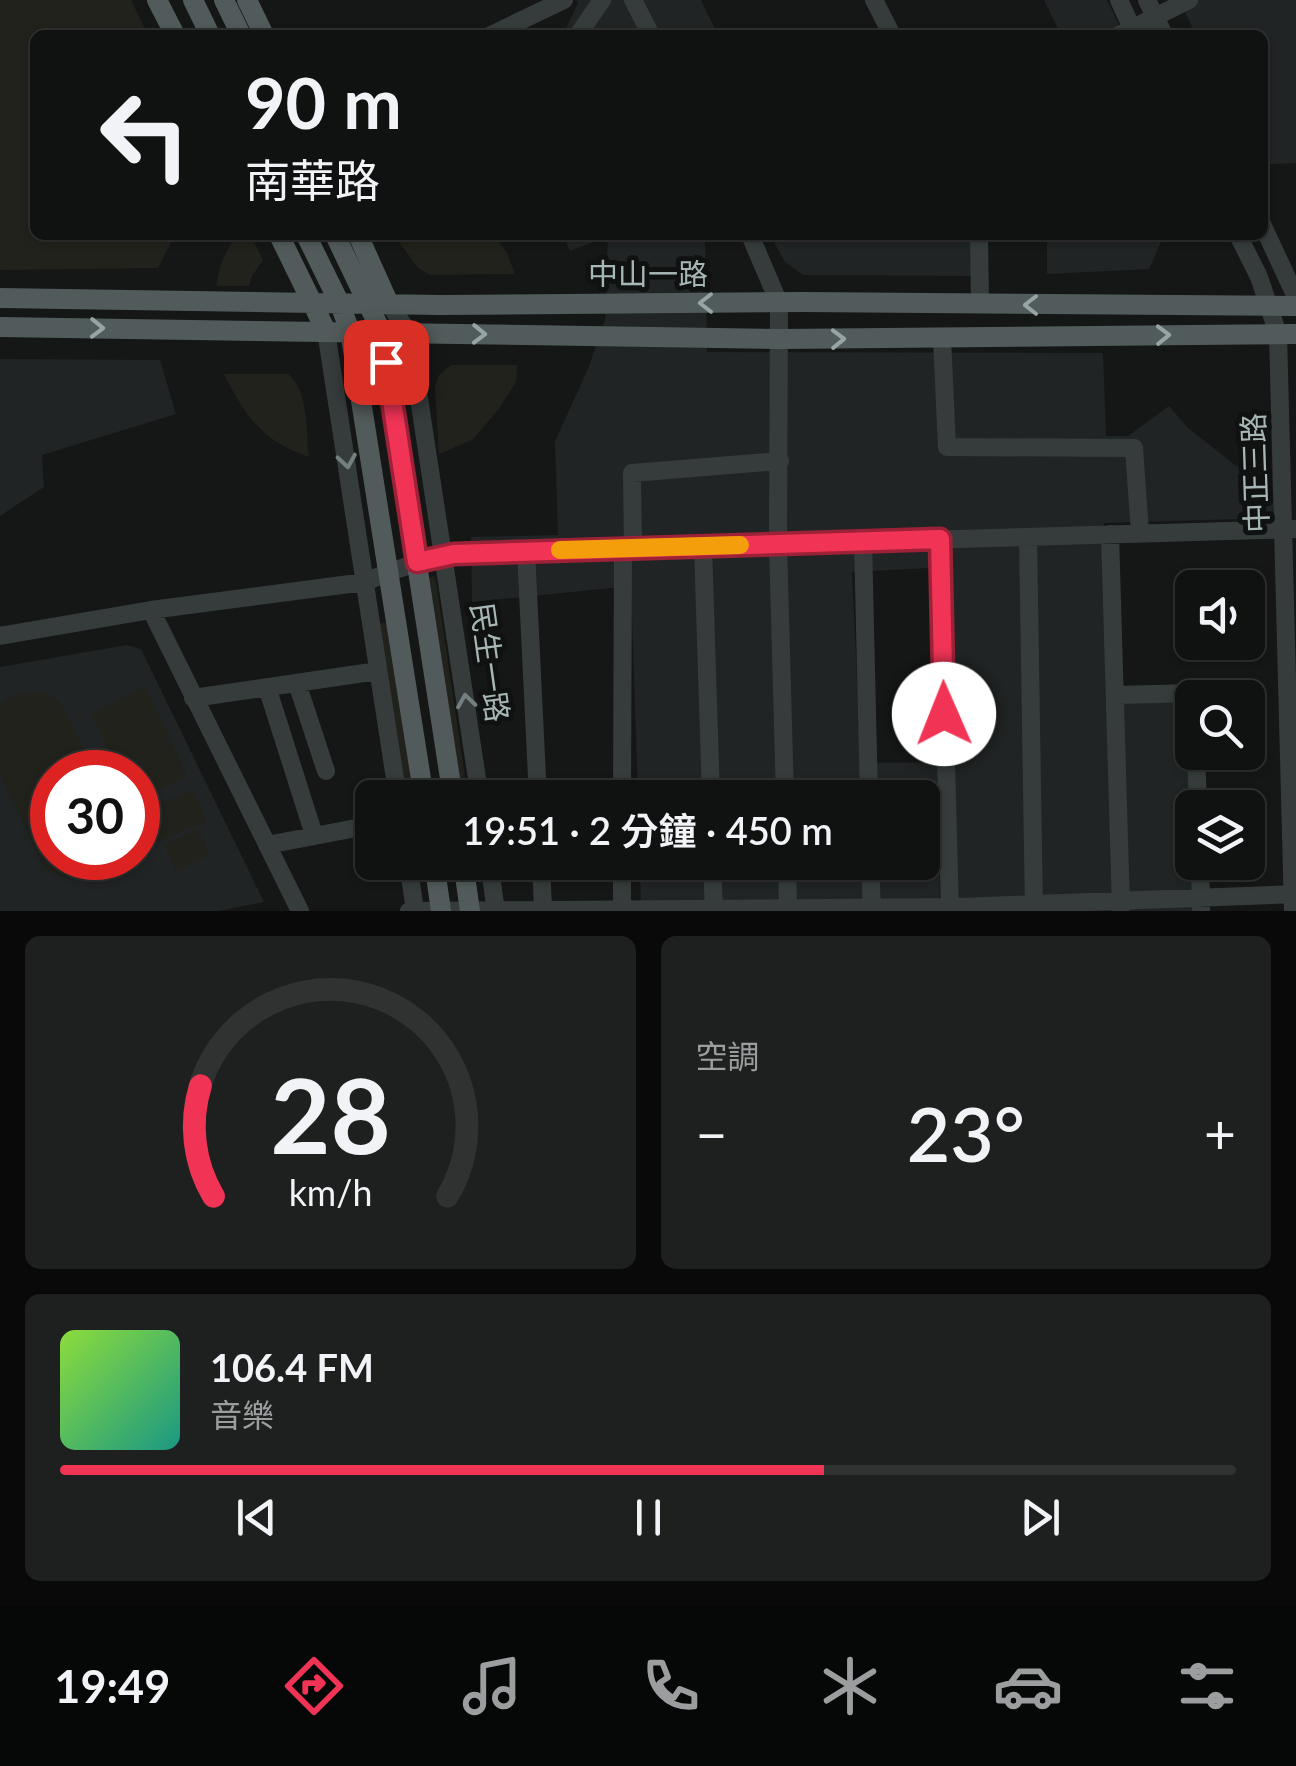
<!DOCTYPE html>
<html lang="zh-TW">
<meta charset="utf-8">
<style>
:root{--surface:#101111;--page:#1e1f1f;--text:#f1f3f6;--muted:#9c9d9f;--line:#303131;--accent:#f13456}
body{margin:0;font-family:Lato,"Noto Sans TC",sans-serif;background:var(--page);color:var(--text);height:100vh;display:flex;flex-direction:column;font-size:38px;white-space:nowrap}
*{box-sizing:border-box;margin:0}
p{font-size:32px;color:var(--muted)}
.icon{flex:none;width:55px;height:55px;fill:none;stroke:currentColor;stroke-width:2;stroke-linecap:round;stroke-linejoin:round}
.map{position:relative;height:911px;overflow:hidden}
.drawer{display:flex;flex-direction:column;gap:25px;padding:25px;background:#090909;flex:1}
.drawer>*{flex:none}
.hud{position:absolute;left:30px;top:30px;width:1238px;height:210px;border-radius:15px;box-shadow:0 2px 8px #0004,0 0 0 2px var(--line);background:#101111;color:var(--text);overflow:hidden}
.buttons{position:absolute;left:1175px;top:570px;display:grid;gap:20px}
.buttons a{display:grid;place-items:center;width:90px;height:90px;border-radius:15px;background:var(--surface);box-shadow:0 2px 8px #0004,0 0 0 2px var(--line);font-size:50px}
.speed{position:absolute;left:30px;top:750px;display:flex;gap:20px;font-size:50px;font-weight:700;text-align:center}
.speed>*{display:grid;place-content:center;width:130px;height:130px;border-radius:50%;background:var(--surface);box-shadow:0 2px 8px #0004,0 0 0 2px var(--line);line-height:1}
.speed .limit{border:15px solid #d22;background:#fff;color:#111}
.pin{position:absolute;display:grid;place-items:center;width:85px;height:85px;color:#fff;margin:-42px;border-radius:20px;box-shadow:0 5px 15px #0006}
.me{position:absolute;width:110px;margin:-55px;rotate:359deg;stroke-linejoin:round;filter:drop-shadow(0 0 8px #0008)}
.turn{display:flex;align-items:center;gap:35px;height:210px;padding:0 50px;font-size:45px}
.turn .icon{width:130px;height:130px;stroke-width:2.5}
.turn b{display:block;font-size:70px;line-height:85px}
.big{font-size:75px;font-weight:600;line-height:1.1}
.drawer .card{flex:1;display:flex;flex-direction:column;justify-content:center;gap:15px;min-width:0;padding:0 35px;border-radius:15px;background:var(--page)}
.drawer .dial{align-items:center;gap:0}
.dial svg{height:260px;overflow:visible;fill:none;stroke:var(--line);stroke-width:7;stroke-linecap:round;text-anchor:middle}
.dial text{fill:var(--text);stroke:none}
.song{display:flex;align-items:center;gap:30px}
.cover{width:120px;height:120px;border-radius:15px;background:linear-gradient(135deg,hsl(90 70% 55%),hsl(170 70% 35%))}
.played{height:10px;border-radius:5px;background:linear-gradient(90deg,var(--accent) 65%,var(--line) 65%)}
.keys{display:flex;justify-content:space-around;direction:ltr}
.heat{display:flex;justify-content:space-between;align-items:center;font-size:55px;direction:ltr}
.drawer .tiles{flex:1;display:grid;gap:25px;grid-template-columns:1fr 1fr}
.card:last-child{grid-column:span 2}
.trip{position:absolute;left:355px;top:780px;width:585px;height:100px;border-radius:15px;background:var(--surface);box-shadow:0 2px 8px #0004,0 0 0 2px var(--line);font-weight:600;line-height:100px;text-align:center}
.menu{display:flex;height:160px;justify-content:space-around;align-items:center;background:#060707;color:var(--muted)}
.menu .icon{width:70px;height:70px}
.menu .selected{color:var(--accent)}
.menu b{font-size:45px;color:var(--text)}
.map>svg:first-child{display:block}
.built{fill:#212424;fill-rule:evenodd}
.green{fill:#20221b}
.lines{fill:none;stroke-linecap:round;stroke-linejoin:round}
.minor{stroke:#363c3c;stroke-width:18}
.major{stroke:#525b5b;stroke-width:20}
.oneway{stroke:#96a5a3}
.oneway2{stroke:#74807f}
.route-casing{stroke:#9d2238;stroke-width:25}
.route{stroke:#f13456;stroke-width:18}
.slow{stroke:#f59e0b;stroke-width:18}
.labels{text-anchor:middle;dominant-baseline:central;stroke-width:10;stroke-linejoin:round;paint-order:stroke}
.street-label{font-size:30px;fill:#a7b7b5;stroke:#101212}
</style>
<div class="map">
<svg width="1296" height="911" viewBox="0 0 1296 911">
<rect width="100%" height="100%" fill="#151717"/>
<path class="built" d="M 577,0 L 701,0 L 718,35 L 563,35 L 578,3 Z
M 1044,0 L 1107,0 L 1124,35 L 1061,35 Z
M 1179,0 L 1296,0 L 1296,163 L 1268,164 L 1263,161 L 1262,35 L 1196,35 Z
M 563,235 L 705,235 L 707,352 L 1103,353 L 1106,436 L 1128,436 L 1169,406 L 1187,427 L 1235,465 L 1275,477 L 1272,518 L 1104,523 L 1106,703 L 1190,699 L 1194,911 L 959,911 L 948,567 L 852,572 L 861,763 L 937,762 L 940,911 L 641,911 L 640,863 L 922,862 L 922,798 L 638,797 L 631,586 L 472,602 L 471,537 L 558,535 L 555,441 L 588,369 L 605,320 L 608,236 L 570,251 Z
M 770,235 L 986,235 L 986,276 L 803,275 L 785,262 Z
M 1047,235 L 1164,235 L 1149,269 L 1047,274 Z
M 0,359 L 160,360 L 176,414 L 42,455 L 44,487 L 0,516 Z
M 127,645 L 141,649 L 264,902 L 219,911 L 0,911 L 0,667 ZM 52,772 L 138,772 L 138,858 L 52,858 Z"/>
<path class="green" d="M 0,0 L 131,0 L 148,35 L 35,35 L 35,235 L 175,235 L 158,268 L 0,270 Z
M 237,235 L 251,235 L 263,260 L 252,276 L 249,286 L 217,286 C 218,266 226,251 237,235 Z
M 394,235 L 494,235 L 506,251 L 515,274 L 430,275 L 418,268 Z
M 451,365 L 517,365 L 516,382 L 499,409 L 472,440 L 439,454 L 435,388 L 438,376 Z
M 224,374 L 288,374 C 309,390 306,433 309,457 C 263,442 245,416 224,374 Z
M 434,576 L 436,581 L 468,797 L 456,797 L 426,579 Z
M 383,623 L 387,623 L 418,797 L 401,797 L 379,624 Z
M 145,687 L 187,776 L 138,800 L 138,772 L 120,772 L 91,713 Z
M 35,692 L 48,694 L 60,703 L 95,772 L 52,772 L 52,858 L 110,858 L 94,869 L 78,877 L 58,876 L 44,867 L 0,775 L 0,704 C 11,694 21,693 35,692 Z
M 194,790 L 206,822 L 151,844 L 138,812 Z
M 198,829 L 210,854 L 176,871 L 164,845 Z"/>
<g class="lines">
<path class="minor" d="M 633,0 L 651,35
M 874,0 L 892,35
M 1119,0 L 1135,35
M 1147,0 L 1164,35
M 491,35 L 564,0
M 578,35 L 602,0
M 1119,35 L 1189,0
M 1262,224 L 1296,297
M 750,235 L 779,303 L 778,544 L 785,798
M 979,235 L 980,304
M 1238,235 L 1259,277 L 1278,334 L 1293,911
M 389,304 L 409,333 L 480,798
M 326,331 L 398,798
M 942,338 L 947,447 L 1134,448 L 1140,533
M 1110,534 L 1121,908
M 1028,537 L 1034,911
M 940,539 L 950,911
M 863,541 L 869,798
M 703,546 L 711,798
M 633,548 L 632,473 L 780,461
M 526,551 L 538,798
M 151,610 L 300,911
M 0,636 L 151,610 L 365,582 L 389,572 L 445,554 L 1296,529
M 297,683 L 326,771
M 267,687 L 314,835
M 1117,695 L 1194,693 L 1194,698
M 193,698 L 378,671
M 1196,752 L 1198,808
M 622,798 L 623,549
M 267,845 L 372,825
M 408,862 L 415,911
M 489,862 L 496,911
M 541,862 L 543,909
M 712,862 L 714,911
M 787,862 L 788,911
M 870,862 L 872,911
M 1200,862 L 1201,911
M 409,911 L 959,907 L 1296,894
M 622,911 L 622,862"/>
<path class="major" d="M 157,0 L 175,35
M 193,0 L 210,35
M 224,0 L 241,35
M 247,0 L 264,35
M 279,235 L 326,331
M 306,235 L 339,302 L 350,331 L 424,798
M 335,235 L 381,331 L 453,798
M 358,235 L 389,304
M 0,298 L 439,305 L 804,302 L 1296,306
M 0,327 L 780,339 L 1296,334
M 434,862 L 441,911
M 463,862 L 470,911"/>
</g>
<defs><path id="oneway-chevron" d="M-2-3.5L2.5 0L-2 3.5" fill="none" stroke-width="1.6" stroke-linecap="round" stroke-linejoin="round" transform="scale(2.5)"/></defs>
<g class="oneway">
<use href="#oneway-chevron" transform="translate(706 303) rotate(180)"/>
<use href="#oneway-chevron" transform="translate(1031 305) rotate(-180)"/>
<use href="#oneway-chevron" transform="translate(97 328) rotate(1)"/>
<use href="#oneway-chevron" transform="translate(479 334) rotate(1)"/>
<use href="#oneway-chevron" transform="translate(1163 335) rotate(-1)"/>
<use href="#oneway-chevron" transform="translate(838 339) rotate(-1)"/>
</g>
<g class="oneway2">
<use href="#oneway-chevron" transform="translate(347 461) rotate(81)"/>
<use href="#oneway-chevron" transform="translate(466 701) rotate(-98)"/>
</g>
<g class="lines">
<defs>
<path id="route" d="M 386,362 L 417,562 L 454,554 L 940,539 L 944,714"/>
</defs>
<use href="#route" class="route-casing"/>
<use href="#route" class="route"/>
<path class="slow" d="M 560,550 L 740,545"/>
</g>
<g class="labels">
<g class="street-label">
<text x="648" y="273">中山一路</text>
<text transform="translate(1254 473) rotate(-92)">中正三路</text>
<text transform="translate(491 662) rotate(82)">民生一路</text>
</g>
</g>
</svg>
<div class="buttons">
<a><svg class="icon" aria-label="sound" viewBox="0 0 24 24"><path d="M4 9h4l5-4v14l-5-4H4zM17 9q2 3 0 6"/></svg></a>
<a><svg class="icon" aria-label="search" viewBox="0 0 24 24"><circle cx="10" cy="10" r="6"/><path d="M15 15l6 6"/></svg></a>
<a><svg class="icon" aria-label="layers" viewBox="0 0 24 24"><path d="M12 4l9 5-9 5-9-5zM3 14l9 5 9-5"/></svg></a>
</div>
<div class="speed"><div class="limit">30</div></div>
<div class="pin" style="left:386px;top:362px;background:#d93025"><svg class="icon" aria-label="arrive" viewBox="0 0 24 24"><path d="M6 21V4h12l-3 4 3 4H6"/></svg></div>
<svg class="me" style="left:944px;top:714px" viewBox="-20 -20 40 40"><circle r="19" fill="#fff"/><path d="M0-13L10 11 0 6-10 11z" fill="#f13456"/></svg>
<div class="trip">19:51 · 2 分鐘 · 450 m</div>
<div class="hud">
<div class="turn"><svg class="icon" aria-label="left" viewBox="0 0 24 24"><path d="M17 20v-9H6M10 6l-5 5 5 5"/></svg><div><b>90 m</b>南華路</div></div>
</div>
</div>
<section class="drawer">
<div class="tiles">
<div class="card dial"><svg viewBox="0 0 100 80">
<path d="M14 69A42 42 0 1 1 86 69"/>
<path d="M14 69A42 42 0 0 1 10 35" stroke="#f13456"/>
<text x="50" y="56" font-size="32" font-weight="700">28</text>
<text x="50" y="72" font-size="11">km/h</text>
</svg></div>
<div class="card"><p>空調</p>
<div class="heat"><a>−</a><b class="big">23°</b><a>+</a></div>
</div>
<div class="card">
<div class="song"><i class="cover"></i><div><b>106.4 FM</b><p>音樂</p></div></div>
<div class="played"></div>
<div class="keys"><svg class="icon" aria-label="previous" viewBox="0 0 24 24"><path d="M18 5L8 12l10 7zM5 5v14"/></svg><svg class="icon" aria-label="pause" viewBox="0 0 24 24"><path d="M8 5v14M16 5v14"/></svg><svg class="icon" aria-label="next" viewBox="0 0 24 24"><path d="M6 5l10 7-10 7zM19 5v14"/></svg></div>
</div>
</div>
</section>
<nav class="menu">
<b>19:49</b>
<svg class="icon selected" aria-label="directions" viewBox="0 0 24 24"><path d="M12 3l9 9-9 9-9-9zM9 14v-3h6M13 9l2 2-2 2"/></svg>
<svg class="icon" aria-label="music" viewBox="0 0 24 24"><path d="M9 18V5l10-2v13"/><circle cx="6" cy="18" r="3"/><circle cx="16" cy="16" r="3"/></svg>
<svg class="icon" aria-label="phone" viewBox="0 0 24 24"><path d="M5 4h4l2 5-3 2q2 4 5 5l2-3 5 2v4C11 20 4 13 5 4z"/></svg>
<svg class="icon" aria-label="climate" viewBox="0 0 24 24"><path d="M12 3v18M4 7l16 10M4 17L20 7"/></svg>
<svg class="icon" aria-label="car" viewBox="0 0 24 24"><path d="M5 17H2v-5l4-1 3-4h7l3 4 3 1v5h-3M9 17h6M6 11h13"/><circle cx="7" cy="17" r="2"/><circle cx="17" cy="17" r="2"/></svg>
<svg class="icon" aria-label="filters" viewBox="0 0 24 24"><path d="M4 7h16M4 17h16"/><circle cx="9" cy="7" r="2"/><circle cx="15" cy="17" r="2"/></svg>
</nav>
